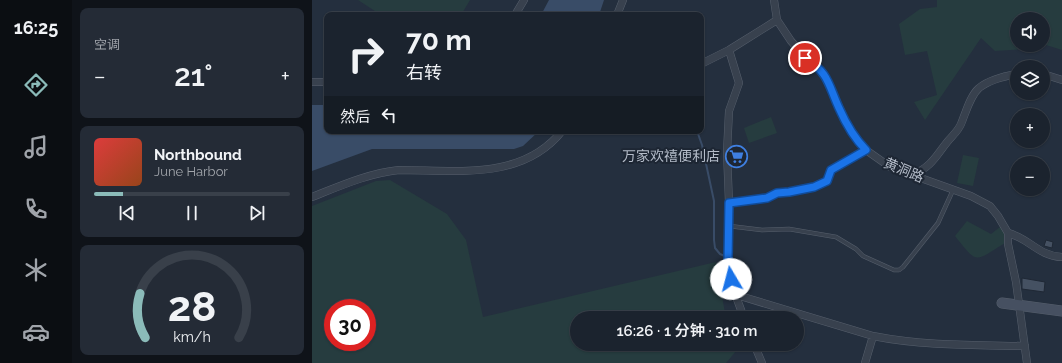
<!DOCTYPE html>
<html lang="zh">
<meta charset="utf-8">
<style>
:root{--surface:#1b232e;--page:#242b36;--text:#f1f3f6;--muted:#a0a4aa;--line:#39404a;--accent:#8bbbb9}
body{margin:0;font-family:Raleway,"Noto Sans SC",sans-serif;background:var(--page);color:var(--text);height:100vh;display:flex;flex-direction:column;font-size:15px;white-space:nowrap}
*{box-sizing:border-box;margin:0}
p{font-size:13px;color:var(--muted)}
.icon{flex:none;width:22px;height:22px;fill:none;stroke:currentColor;stroke-width:2;stroke-linecap:round;stroke-linejoin:round}
.map{position:relative;flex:1;overflow:hidden}
.side{display:flex;flex-direction:column;gap:8px;padding:8px;background:#0f1319;width:240px}
.side>*{flex:none}
.top-card{position:absolute;left:12px;top:12px;width:380px;height:122px;border-radius:8px;box-shadow:0 1px 3px #0004,0 0 0 1px var(--line);background:#1b232e;color:var(--text);overflow:hidden}
.buttons{position:absolute;left:698px;top:12px;display:grid;gap:8px}
.buttons a{display:grid;place-items:center;width:40px;height:40px;border-radius:50%;background:var(--surface);box-shadow:0 1px 3px #0004,0 0 0 1px var(--line);font-size:20px}
.speed{position:absolute;left:12px;top:299px;display:flex;gap:8px;font-size:20px;font-weight:700;text-align:center}
.speed>*{display:grid;place-content:center;width:52px;height:52px;border-radius:50%;background:var(--surface);box-shadow:0 1px 3px #0004,0 0 0 1px var(--line);line-height:1}
.speed .limit{border:6px solid #d22;background:#fff;color:#111}
.pin{position:absolute;display:grid;place-items:center;width:34px;height:34px;color:#fff;margin:-17px;border:2px solid #fff;border-radius:50%;box-shadow:0 1px 4px #0007}
.me{position:absolute;width:44px;margin:-22px;rotate:352deg;stroke-linejoin:round;filter:drop-shadow(0 0 3px #0008)}
.turn{display:flex;align-items:center;gap:14px;height:84px;padding:0 16px;font-size:18px}
.turn .icon{width:52px;height:52px;stroke-width:2.5}
.turn b{display:block;font-size:28px;line-height:34px}
.then{display:flex;align-items:center;height:38px;padding:0 16px;background:#0003;gap:8px;font-size:15px}
.big{font-size:30px;font-weight:600;line-height:1.1}
.side .card{flex:1;display:flex;flex-direction:column;justify-content:center;gap:6px;min-width:0;padding:0 14px;border-radius:8px;background:var(--page)}
.side .dial{align-items:center;gap:0}
.dial svg{height:104px;overflow:visible;fill:none;stroke:var(--line);stroke-width:7;stroke-linecap:round;text-anchor:middle}
.dial text{fill:var(--text);stroke:none}
.song{display:flex;align-items:center;gap:12px}
.cover{width:48px;height:48px;border-radius:6px;background:linear-gradient(135deg,hsl(0 70% 55%),hsl(20 70% 35%))}
.played{height:4px;border-radius:2px;background:linear-gradient(90deg,var(--accent) 15%,var(--line) 15%)}
.keys{display:flex;justify-content:space-around;direction:ltr}
.heat{display:flex;justify-content:space-between;align-items:center;font-size:22px;direction:ltr}
.trip{position:absolute;left:258px;top:311px;width:234px;height:40px;border-radius:20px;background:var(--surface);box-shadow:0 1px 3px #0004,0 0 0 1px var(--line);font-weight:600;line-height:40px;text-align:center}
main{display:flex;flex:1;min-height:0}
.menu{display:flex;flex-direction:column;width:72px;justify-content:space-around;align-items:center;background:#0b0e12;color:var(--muted)}
.menu .icon{width:28px;height:28px}
.menu .selected{color:var(--accent)}
.menu b{font-size:18px;color:var(--text)}
.map>svg:first-child{display:block}
.green{fill:#263c3f;fill-rule:evenodd}
.water{fill:#394c67}
.lines{fill:none;stroke-linecap:round;stroke-linejoin:round}
.stream{stroke:#394c67;stroke-width:2}
.building{fill:#455162;stroke:#1f2835}
.lane-casing{stroke:#565f6c;stroke-width:4.5}
.street-casing{stroke:#565f6c;stroke-width:8}
.secondary-casing{stroke:#565f6c;stroke-width:11}
.lane{stroke:#38414e;stroke-width:3.5}
.street{stroke:#38414e;stroke-width:7}
.secondary{stroke:#465061;stroke-width:10}
.route-casing{stroke:#114b97;stroke-width:10}
.route{stroke:#1a73e8;stroke-width:7}
.labels{text-anchor:middle;dominant-baseline:central;stroke-width:4;stroke-linejoin:round;paint-order:stroke}
.poi-label{font-size:14px;fill:#b4bcc9;stroke:#1d2633;text-anchor:end}
.street-label{font-size:14px;fill:#b4bcc9;stroke:#1d2633}
</style>
<main>
<nav class="menu">
<b>16:25</b>
<svg class="icon selected" aria-label="directions" viewBox="0 0 24 24"><path d="M12 3l9 9-9 9-9-9zM9 14v-3h6M13 9l2 2-2 2"/></svg>
<svg class="icon" aria-label="music" viewBox="0 0 24 24"><path d="M9 18V5l10-2v13"/><circle cx="6" cy="18" r="3"/><circle cx="16" cy="16" r="3"/></svg>
<svg class="icon" aria-label="phone" viewBox="0 0 24 24"><path d="M5 4h4l2 5-3 2q2 4 5 5l2-3 5 2v4C11 20 4 13 5 4z"/></svg>
<svg class="icon" aria-label="climate" viewBox="0 0 24 24"><path d="M12 3v18M4 7l16 10M4 17L20 7"/></svg>
<svg class="icon" aria-label="car" viewBox="0 0 24 24"><path d="M5 17H2v-5l4-1 3-4h7l3 4 3 1v5h-3M9 17h6M6 11h13"/><circle cx="7" cy="17" r="2"/><circle cx="17" cy="17" r="2"/></svg>
</nav>
<section class="side">
<div class="card"><p>空调</p>
<div class="heat"><a>−</a><b class="big">21°</b><a>+</a></div>
</div>
<div class="card">
<div class="song"><i class="cover"></i><div><b>Northbound</b><p>June Harbor</p></div></div>
<div class="played"></div>
<div class="keys"><svg class="icon" aria-label="previous" viewBox="0 0 24 24"><path d="M18 5L8 12l10 7zM5 5v14"/></svg><svg class="icon" aria-label="pause" viewBox="0 0 24 24"><path d="M8 5v14M16 5v14"/></svg><svg class="icon" aria-label="next" viewBox="0 0 24 24"><path d="M6 5l10 7-10 7zM19 5v14"/></svg></div>
</div>
<div class="card dial"><svg viewBox="0 0 100 80">
<path d="M14 69A42 42 0 1 1 86 69"/>
<path d="M14 69A42 42 0 0 1 10 35" stroke="#8bbbb9"/>
<text x="50" y="56" font-size="32" font-weight="700">28</text>
<text x="50" y="72" font-size="11">km/h</text>
</svg></div>
</section>
<div class="map">
<svg width="750" height="363" viewBox="0 0 750 363">
<rect width="100%" height="100%" fill="#242f3e"/>
<path class="green" d="M 46,0 L 158,0 L 149,15 L 69,15 Z
M 625,0 L 750,0 L 750,50 L 731,44 L 731,19 L 705,19 L 705,45 L 714,45 L 713,49 L 683,51 L 669,38 L 613,120 L 602,102 L 625,95 L 615,51 L 593,55 L 587,24 L 608,9 L 625,7 Z
M 459,117 L 465,133 L 437,143 L 432,128 Z
M 651,155 L 667,158 L 661,186 L 645,183 Z
M 78,180 L 135,214 L 154,240 L 171,317 L 404,262 L 413,313 L 416,318 L 265,318 L 265,344 L 430,344 L 414,363 L 0,363 L 0,206 L 64,181 ZM 21,308 L 55,308 L 55,342 L 21,342 Z
M 655,221 L 679,234 L 688,227 L 692,233 L 693,243 C 662,262 666,265 643,236 Z"/>
<path class="water" d="M 237,0 L 292,0 L 287,15 L 229,15 Z
M 0,105 L 15,105 L 15,131 L 227,131 L 211,146 L 202,149 L 60,149 L 0,171 Z"/>
<g class="lines">
<path class="stream" d="M 385,131 L 390,145 L 402,201 L 402,240 L 403,248 L 408,254 L 415,257
M 419,259 L 428,264"/>
</g>
<path class="building" d="M 734,240 L 741,242 L 740,248 L 732,246 Z
M 710,278 L 733,282 L 732,292 L 710,289 Z"/>
<g class="lines">
<defs>
<path id="lane" d="M 417,203 L 455,198 L 465,193 L 477,192 L 502,187 L 515,181 L 519,171 L 554,150
M 417,226 L 450,230 L 477,229 L 524,237 L 544,249 L 551,256 L 582,270 L 587,270 L 591,267 L 626,223 L 641,190"/>
<path id="street" d="M 462,0 L 465,20 L 479,41 L 493,57 L 506,67 L 511,73 L 538,130 L 554,150 L 578,167 L 659,196 L 678,206 L 686,216 L 696,233 L 696,244 L 704,282 L 715,363
M 203,15 L 212,0
M 305,15 L 311,0
M 417,50 L 427,83 L 417,111 L 415,152 L 417,203 L 416,260 L 422,291 L 432,318
M 389,64 L 417,50 L 465,20
M 731,74 L 750,80
M 0,82 L 15,82
M 601,175 C 621,165 623,157 636,141 C 641,135 646,131 649,124 C 654,112 658,96 667,88 C 677,80 693,76 705,74
M 0,197 C 28,186 57,173 87,170 C 144,170 210,181 250,131
M 696,233 C 717,238 726,256 750,257
M 422,291 L 428,296 L 561,336 C 611,346 662,345 713,346
M 442,344 L 450,363
M 553,363 L 561,336"/>
<path id="secondary" d="M 690,303 L 750,311"/>
</defs>
<use href="#lane" class="lane-casing"/>
<use href="#street" class="street-casing"/>
<use href="#secondary" class="secondary-casing"/>
<use href="#lane" class="lane"/>
<use href="#street" class="street"/>
<use href="#secondary" class="secondary"/>
</g>
<g class="lines">
<defs>
<path id="route" d="M 419,279 L 416,260 L 417,203 L 455,198 L 465,193 L 477,192 L 502,187 L 515,181 L 519,170 L 554,150 C 542,138 534,124 527,108 C 516,84 517,73 493,58"/>
</defs>
<use href="#route" class="route-casing"/>
<use href="#route" class="route"/>
</g>
<defs>
<symbol id="supermarket-ring" viewBox="-11 -11 22 22"><circle r="9.5" fill="#1d2633" stroke="#3f7fe0" stroke-width="1.5"/><path d="M-6-5.5h2.5l.6 2H6L4.5 2H-2.5L-4.4-4H-6ZM-1.5 3.2a1.3 1.3 0 1 0 .1 0ZM3 3.2a1.3 1.3 0 1 0 .1 0Z" fill="#3f7fe0"/></symbol>
</defs>
<g fill-rule="evenodd">
<use href="#supermarket-ring" x="412" y="144" width="25" height="25"/>
</g>
<g class="labels">
<g class="poi-label">
<text x="408" y="156">万家欢禧便利店</text>
</g>
<g class="street-label">
<text transform="translate(592 170) rotate(23)">黄洞路</text>
</g>
</g>
</svg>
<div class="buttons">
<a><svg class="icon" aria-label="sound" viewBox="0 0 24 24"><path d="M4 9h4l5-4v14l-5-4H4zM17 9q2 3 0 6"/></svg></a>
<a><svg class="icon" aria-label="layers" viewBox="0 0 24 24"><path d="M12 4l9 5-9 5-9-5zM3 14l9 5 9-5"/></svg></a>
<a>+</a>
<a>−</a>
</div>
<div class="speed"><div class="limit">30</div></div>
<div class="pin" style="left:493px;top:58px;background:#d93025"><svg class="icon" aria-label="arrive" viewBox="0 0 24 24"><path d="M6 21V4h12l-3 4 3 4H6"/></svg></div>
<svg class="me" style="left:419px;top:279px" viewBox="-20 -20 40 40"><circle r="19" fill="#fff"/><path d="M0-13L10 11 0 6-10 11z" fill="#1a73e8"/></svg>
<div class="trip">16:26 · 1 分钟 · 310 m</div>
<div class="top-card">
<div class="turn"><svg class="icon" aria-label="right" viewBox="0 0 24 24"><path d="M7 20v-9h11M14 6l5 5-5 5"/></svg><div><b>70 m</b>右转</div></div>
<div class="then">然后<svg class="icon" aria-label="left" viewBox="0 0 24 24"><path d="M17 20v-9H6M10 6l-5 5 5 5"/></svg></div>
</div>
</div>
</main>
